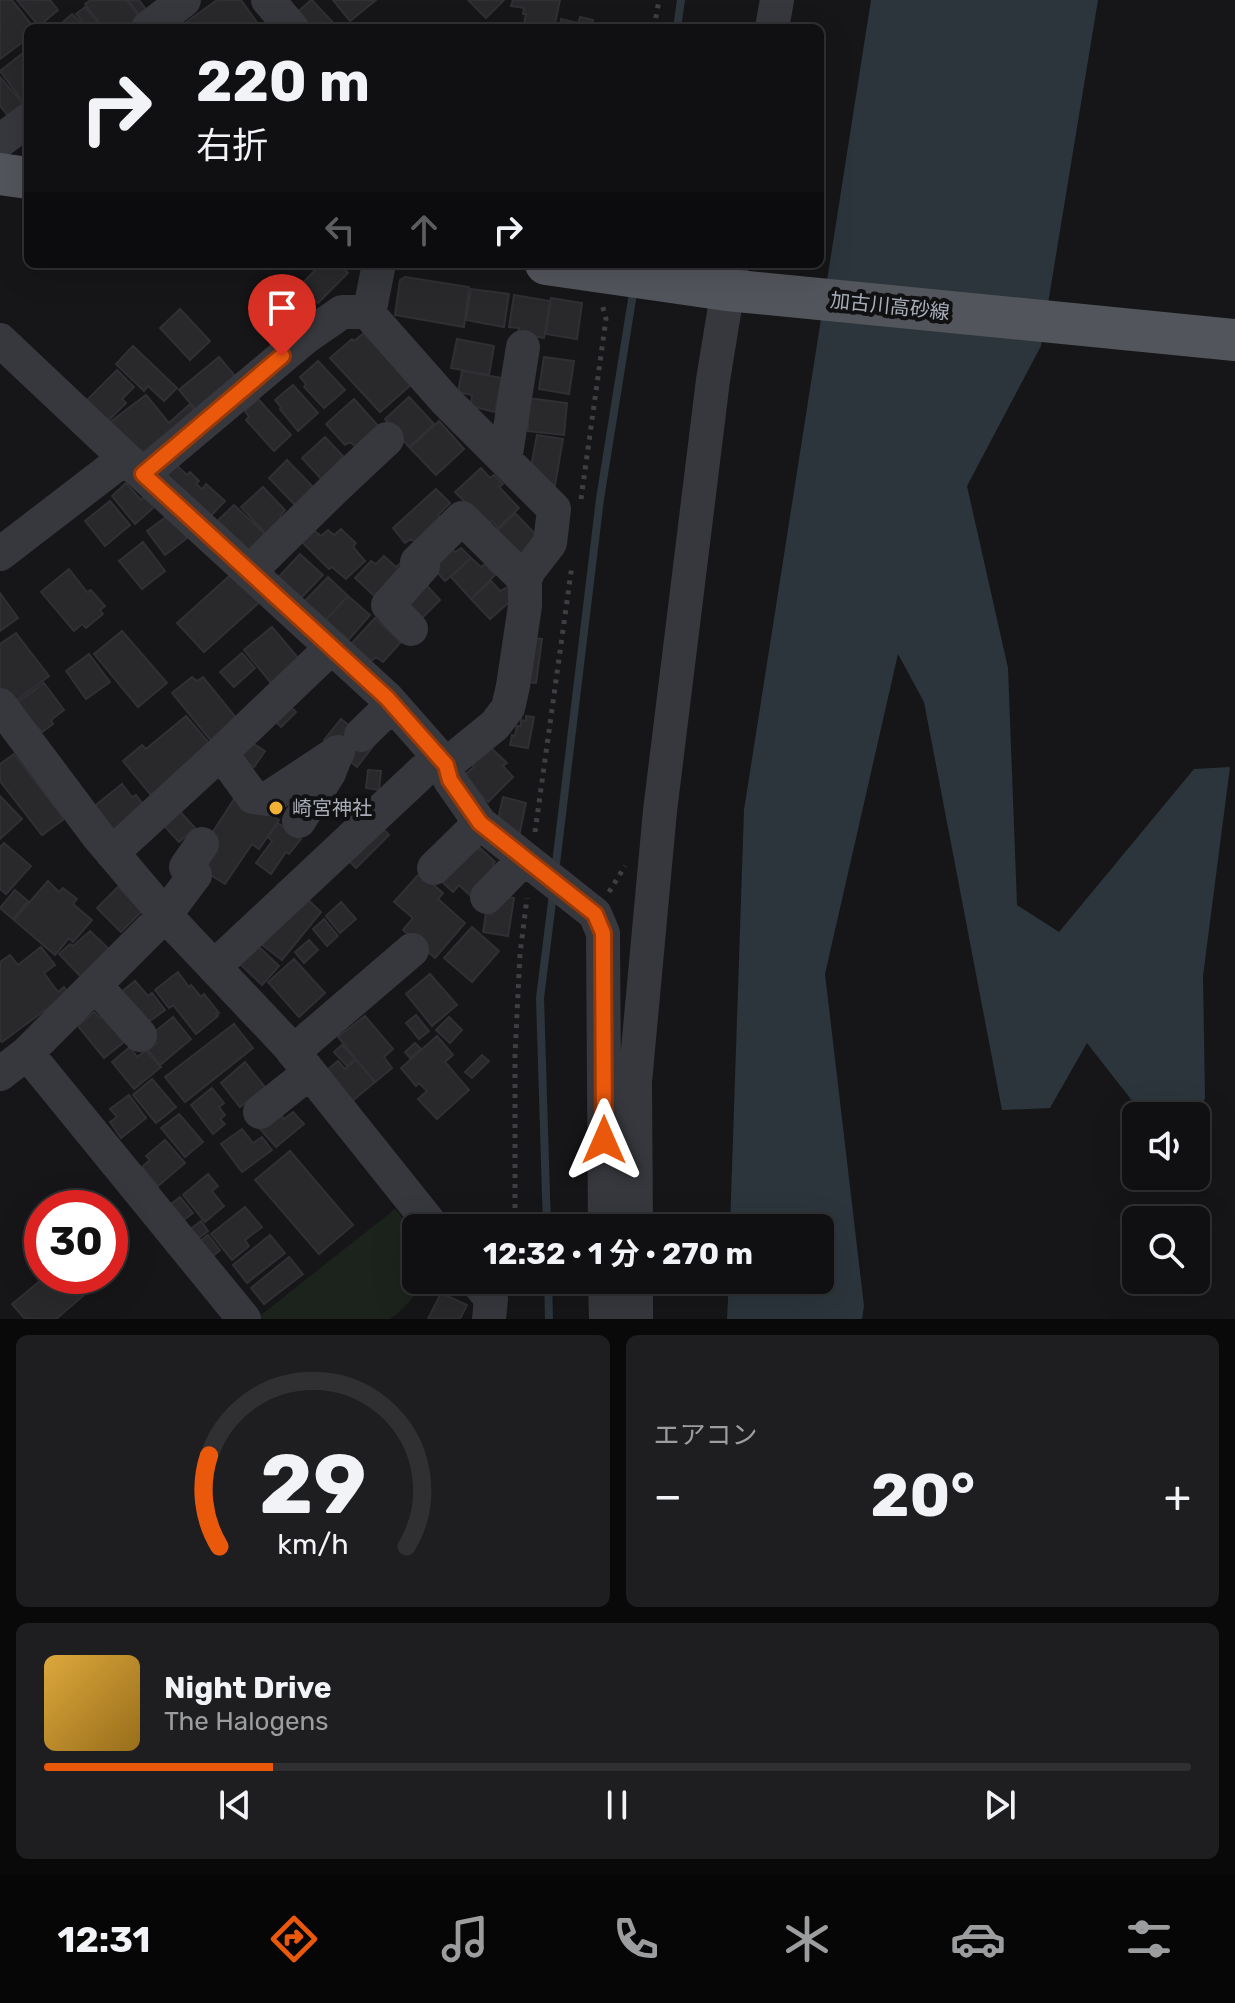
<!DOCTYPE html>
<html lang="ja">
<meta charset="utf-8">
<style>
:root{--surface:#101012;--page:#1e1e20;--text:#f1f3f6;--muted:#9c9d9f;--line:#303032;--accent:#ea580c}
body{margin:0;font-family:Rubik,"Noto Sans JP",sans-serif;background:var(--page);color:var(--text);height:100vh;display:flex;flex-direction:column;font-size:30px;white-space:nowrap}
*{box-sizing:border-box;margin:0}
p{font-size:26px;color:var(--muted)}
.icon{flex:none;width:44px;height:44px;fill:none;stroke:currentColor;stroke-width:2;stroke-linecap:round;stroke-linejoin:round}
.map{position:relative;height:1319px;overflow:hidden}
.panel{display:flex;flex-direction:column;gap:16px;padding:16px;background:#09090a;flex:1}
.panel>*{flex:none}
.top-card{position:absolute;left:24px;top:24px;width:800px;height:244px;border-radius:12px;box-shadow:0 8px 32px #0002,0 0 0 2px var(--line);background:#101012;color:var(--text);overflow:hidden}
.tools{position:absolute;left:1122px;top:1102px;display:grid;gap:16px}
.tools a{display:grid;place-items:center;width:88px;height:88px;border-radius:12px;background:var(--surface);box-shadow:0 8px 32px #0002,0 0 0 2px var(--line);font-size:40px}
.speed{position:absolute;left:24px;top:1190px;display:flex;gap:16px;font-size:40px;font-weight:700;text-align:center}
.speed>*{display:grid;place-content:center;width:104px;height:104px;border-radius:50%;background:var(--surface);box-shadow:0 8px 32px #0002,0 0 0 2px var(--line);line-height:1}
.speed .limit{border:12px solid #d22;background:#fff;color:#111}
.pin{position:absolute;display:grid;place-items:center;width:68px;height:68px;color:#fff;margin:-82px -34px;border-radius:50% 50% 50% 0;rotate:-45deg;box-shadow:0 0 8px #0007}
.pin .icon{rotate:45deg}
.me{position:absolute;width:88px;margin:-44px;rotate:0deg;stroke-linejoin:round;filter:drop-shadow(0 0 6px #0008)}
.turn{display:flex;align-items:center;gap:28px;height:168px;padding:0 40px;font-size:36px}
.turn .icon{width:104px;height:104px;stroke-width:2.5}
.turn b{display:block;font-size:56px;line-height:68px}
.lanes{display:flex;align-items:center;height:76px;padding:0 40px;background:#0003;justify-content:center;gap:40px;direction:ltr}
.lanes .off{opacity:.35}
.big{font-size:60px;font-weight:700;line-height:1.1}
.panel .tile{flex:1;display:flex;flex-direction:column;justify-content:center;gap:12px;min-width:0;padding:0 28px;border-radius:12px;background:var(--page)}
.panel .dial{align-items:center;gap:0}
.dial svg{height:208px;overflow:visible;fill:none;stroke:var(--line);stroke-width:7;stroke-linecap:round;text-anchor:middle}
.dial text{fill:var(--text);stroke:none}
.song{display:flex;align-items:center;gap:24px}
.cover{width:96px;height:96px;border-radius:12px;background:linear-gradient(135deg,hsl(40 70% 55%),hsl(40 70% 35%))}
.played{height:8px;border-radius:4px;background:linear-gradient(90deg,var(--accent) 20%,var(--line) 20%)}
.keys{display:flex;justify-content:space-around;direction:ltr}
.heat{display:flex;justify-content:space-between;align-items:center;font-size:44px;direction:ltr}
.panel .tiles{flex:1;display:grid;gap:16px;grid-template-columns:1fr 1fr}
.tile:last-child{grid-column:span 2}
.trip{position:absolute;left:402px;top:1214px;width:432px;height:80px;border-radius:12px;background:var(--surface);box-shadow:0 8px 32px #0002,0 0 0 2px var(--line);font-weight:700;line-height:80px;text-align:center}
.tab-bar{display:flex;height:128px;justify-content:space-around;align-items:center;background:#060607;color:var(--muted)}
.tab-bar .icon{width:56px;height:56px}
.tab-bar .selected{color:var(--accent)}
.tab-bar b{font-size:36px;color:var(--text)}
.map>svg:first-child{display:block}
.green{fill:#1c231d}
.water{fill:#2c353c}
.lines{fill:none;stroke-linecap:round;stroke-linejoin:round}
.stream{stroke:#2c353c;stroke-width:8}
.building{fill:#29292c;stroke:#303034;stroke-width:2}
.path{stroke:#3d3f44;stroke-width:5;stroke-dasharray:4 6;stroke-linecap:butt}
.minor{stroke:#37383d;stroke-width:34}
.major{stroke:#53555c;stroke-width:42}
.route-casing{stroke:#983908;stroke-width:20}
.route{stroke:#ea580c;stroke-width:14}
.poi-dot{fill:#f2b134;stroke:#111113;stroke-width:3}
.labels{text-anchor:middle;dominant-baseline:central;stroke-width:8;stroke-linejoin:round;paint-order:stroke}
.street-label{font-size:20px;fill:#a8adb8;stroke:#111113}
.poi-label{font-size:20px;fill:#a8adb8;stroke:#111113;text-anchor:start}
</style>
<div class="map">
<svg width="1235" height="1319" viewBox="0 0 1235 1319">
<rect width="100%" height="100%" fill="#161618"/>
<path class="green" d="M 395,1209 L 416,1234 L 416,1280 L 424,1280 C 415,1296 405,1308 390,1319 L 256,1319 Z"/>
<path class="water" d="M 871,0 L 1098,0 L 1041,346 L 967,486 L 1008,668 L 1017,905 L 1059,932 L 1194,769 L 1230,767 L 1203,976 L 1205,1098 L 1196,1120 L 1196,1116 L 1144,1116 L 1087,1043 L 1050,1108 L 1002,1110 L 924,702 L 898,654 L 825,974 L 864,1306 L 862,1319 L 727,1319 L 729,1280 L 820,1280 L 820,1228 L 730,1228 L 744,810 Z"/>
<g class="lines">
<path class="stream" d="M 677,28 L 681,0
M 555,872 L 600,499 L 634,287
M 547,1228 L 540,998 L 553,894
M 548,1280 L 549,1319"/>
</g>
<path class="building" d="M 0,0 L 12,0 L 34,28 L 28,28 L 28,38 L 0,59 Z
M 17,0 L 50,0 L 58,10 L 39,26 Z
M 91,0 L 126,0 L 140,18 L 127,28 L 104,28 L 85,4 Z
M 128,0 L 139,0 L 150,15 L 142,19 Z
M 217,0 L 241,0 L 261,28 L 178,28 Z
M 311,0 L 312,0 L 338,28 L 302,28 L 292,17 Z
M 333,0 L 376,0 L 350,21 Z
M 468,0 L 504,0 L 486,18 Z
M 513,0 L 560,0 L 554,28 L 523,28 L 526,14 L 523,14 L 524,8 L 511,6 Z
M 85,7 L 103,28 L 88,28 L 76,14 Z
M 72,14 L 86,28 L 64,28 L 66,26 L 63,22 Z
M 580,17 L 593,20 L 591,28 L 560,28 L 561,19 L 578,23 Z
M 28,49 L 28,107 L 27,107 L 0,71 Z
M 0,77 L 25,106 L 10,118 L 0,106 Z
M 321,264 L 340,264 L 348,273 L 318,303 L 300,286 Z
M 405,277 L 469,287 L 464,327 L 395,315 L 400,280 Z
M 471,289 L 509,294 L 504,327 L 466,320 Z
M 514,295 L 550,301 L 544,338 L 518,333 L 519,328 L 509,327 Z
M 551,298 L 582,303 L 577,339 L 546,334 Z
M 180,309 L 210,341 L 190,360 L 160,328 Z
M 364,333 L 412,384 L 380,412 L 330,358 L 352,339 L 354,341 Z
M 457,339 L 494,346 L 489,375 L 451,368 Z
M 133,346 L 177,388 L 164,401 L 148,386 L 144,391 L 116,364 Z
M 219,357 L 236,377 L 196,410 L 179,390 Z
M 544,357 L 574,361 L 569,394 L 539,389 Z
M 318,361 L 345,390 L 324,408 L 304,387 L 306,384 L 300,377 Z
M 117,370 L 134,387 L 122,399 L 126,403 L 108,421 L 82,405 Z
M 462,371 L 502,378 L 495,412 L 471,406 L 472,395 L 458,392 Z
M 293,385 L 318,413 L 298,431 L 280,409 L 281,407 L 275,400 Z
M 146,395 L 169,423 L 190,404 L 198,415 L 141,462 L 109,423 Z
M 409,397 L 434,424 L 409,447 L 385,419 Z
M 528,398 L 567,403 L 564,435 L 528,431 Z
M 258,399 L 291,435 L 274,451 L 246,420 L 249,417 L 245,411 Z
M 354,399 L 380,428 L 357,448 L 350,442 L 345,445 L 326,424 Z
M 439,421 L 464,449 L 436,475 L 410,448 Z
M 537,435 L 563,439 L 555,485 L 541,482 L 530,472 Z
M 325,437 L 343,456 L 323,481 L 302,458 Z
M 287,460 L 314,488 L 295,505 L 269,478 Z
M 174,463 L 187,475 L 190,472 L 199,481 L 196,484 L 202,489 L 206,484 L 225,501 L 206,521 L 159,478 Z
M 481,468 L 490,478 L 494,475 L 503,484 L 499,487 L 519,508 L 498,528 L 492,521 L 487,525 L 455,492 Z
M 126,483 L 141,500 L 152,489 L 162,500 L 135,524 L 112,496 Z
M 263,487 L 285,510 L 280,516 L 284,521 L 268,536 L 241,507 Z
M 436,489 L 450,503 L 438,515 L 441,520 L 416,543 L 411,539 L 405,543 L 393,528 Z
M 110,501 L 130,525 L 105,546 L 85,521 Z
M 234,505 L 268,537 L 242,556 L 212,526 Z
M 515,513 L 540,539 L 518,559 L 494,534 Z
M 170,514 L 187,538 L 165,555 L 147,531 Z
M 311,528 L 321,536 L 328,530 L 334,535 L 341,529 L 356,543 L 353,547 L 365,561 L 346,579 L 332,567 L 329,569 L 299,539 Z
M 143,542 L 165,571 L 142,589 L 119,561 Z
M 446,543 L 455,552 L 461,548 L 471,558 L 445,581 L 427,561 Z
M 300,554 L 323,575 L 296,603 L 274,582 Z
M 384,556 L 396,567 L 405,559 L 382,603 L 355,578 L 371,561 L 376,564 Z
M 471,558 L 481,567 L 485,564 L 495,575 L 471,599 L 451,577 Z
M 69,569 L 87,592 L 91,590 L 105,606 L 100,610 L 103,614 L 86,628 L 82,624 L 74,631 L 41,592 Z
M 235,571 L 262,600 L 204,652 L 177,623 Z
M 328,577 L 348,596 L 321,625 L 300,606 Z
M 420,578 L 440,600 L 422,618 L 400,595 Z
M 491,581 L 500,591 L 508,587 L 515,597 L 490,619 L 471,599 Z
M 0,593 L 18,618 L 0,631 Z
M 348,596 L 370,615 L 344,645 L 321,625 Z
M 375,618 L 401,642 L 383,662 L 376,657 L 370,662 L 351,644 Z
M 272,627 L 305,666 L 276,689 L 244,650 Z
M 122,631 L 167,683 L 138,707 L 94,654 Z
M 16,633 L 49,676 L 12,704 L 0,688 L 0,644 Z
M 530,638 L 542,639 L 536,683 L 527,682 Z
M 242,653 L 255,668 L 234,687 L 220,672 Z
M 89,654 L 110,682 L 86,699 L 66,671 Z
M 192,677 L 197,681 L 203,677 L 242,725 L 217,748 L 172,693 Z
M 44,683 L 64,710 L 51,720 L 53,724 L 42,732 L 39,728 L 33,733 L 13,706 Z
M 287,703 L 296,712 L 281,727 L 272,718 Z
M 186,716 L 214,749 L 155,800 L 123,761 L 142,745 L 146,749 Z
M 526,716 L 534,717 L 528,748 L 510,745 L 512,735 L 515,736 L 517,726 L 521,726 L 521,720 L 526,721 Z
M 341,719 L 374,745 L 357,767 L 324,740 Z
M 252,743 L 265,751 L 254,767 L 241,758 Z
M 490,747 L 507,763 L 503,766 L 513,777 L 488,802 L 463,776 L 474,767 L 472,764 Z
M 14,754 L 64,819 L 42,835 L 0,781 L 0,764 Z
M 368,770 L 381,771 L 379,790 L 366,788 Z
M 122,784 L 132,797 L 136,795 L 149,812 L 116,839 L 91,809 Z
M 238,793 L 279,820 L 259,849 L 252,844 L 225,884 L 201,869 L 209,838 Z
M 0,796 L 22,819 L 0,839 Z
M 503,797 L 526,803 L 519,836 L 497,824 Z
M 175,806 L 195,828 L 179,842 L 160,821 Z
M 376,822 L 389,835 L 356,868 L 344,856 Z
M 278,823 L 301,839 L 289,854 L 286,852 L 271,874 L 256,863 L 272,841 L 268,837 Z
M 4,843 L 31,866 L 6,894 L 0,889 L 0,847 Z
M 473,845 L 478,850 L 480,848 L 495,862 L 493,864 L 499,870 L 477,902 L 459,885 L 453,892 L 437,877 Z
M 420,873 L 443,893 L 438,899 L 465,923 L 435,958 L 403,930 L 413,918 L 394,902 Z
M 48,881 L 59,892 L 63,888 L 77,899 L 73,904 L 92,920 L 73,942 L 69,938 L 55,955 L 14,920 Z
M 118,887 L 142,911 L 121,932 L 97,908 Z
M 15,890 L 28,901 L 13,919 L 0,908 Z
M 495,895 L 514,898 L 508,936 L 483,932 L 486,913 L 492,914 Z
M 305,897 L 321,912 L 282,960 L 261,944 Z
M 341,902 L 356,919 L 340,933 L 326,916 Z
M 324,919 L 338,936 L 327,946 L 313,929 Z
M 472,927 L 499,951 L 472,982 L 444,958 Z
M 90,931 L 112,952 L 84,980 L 59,954 L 70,944 L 73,946 Z
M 309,940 L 318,950 L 304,963 L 295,952 Z
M 257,945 L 279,966 L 262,985 L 240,964 Z
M 41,947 L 55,965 L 44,973 L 58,992 L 64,987 L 68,993 L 2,1042 L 0,1040 L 0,962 L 10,955 L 18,965 Z
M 294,959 L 325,993 L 299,1017 L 268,982 Z
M 178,972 L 189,987 L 191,985 L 201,997 L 204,994 L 219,1013 L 216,1014 L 218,1016 L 196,1034 L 173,1005 L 169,1008 L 155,990 Z
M 430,974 L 457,1005 L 432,1026 L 406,994 Z
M 135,981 L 148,996 L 152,993 L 165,1010 L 146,1024 L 120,993 Z
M 94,1012 L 100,1018 L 103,1016 L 124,1042 L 104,1058 L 78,1026 Z
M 416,1015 L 429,1031 L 419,1039 L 406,1023 Z
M 365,1016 L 393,1049 L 384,1057 L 392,1068 L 375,1082 L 338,1037 Z
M 173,1017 L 191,1039 L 160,1065 L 148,1050 L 157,1043 L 151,1035 Z
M 449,1017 L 462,1030 L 450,1043 L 436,1030 Z
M 234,1024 L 253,1048 L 185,1102 L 165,1077 Z
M 437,1036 L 453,1055 L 445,1062 L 469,1090 L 437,1119 L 418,1099 L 427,1091 L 419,1083 L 416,1086 L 401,1068 Z
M 415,1043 L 421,1049 L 410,1058 L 405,1052 Z
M 342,1045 L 355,1059 L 347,1066 L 334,1052 Z
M 130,1047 L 137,1057 L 146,1050 L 161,1067 L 134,1089 L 112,1062 Z
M 482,1055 L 489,1061 L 472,1078 L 465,1072 Z
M 356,1060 L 375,1082 L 350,1103 L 322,1074 L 338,1061 L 345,1069 Z
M 245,1062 L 265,1087 L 240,1107 L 221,1083 Z
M 152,1079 L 176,1107 L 156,1123 L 133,1095 Z
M 212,1088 L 224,1103 L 219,1107 L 225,1115 L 220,1119 L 225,1124 L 213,1134 L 191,1105 Z
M 129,1095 L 146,1118 L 121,1138 L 110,1122 L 117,1117 L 110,1109 Z
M 279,1112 L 284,1119 L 293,1112 L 304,1124 L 276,1147 L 254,1122 Z
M 179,1114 L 203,1142 L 185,1157 L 161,1128 Z
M 242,1129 L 253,1143 L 262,1137 L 272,1150 L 242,1172 L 221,1144 Z
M 165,1140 L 185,1163 L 158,1186 L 142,1167 L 150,1160 L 146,1156 Z
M 290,1151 L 353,1225 L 319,1254 L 255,1180 Z
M 208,1174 L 218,1186 L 212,1191 L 224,1206 L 205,1222 L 183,1195 Z
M 180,1197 L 193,1213 L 178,1224 L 166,1208 Z
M 245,1207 L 262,1227 L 245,1240 L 249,1246 L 232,1260 L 211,1234 Z
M 201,1221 L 208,1231 L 191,1244 L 184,1234 Z
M 208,1235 L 220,1250 L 206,1262 L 194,1246 Z
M 270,1235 L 285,1253 L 247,1283 L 233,1265 Z
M 289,1257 L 303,1274 L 264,1304 L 251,1288 Z
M 46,1276 L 66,1276 L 83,1296 L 56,1319 L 25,1319 L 12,1304 Z
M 441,1293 L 467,1305 L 460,1319 L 428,1319 Z"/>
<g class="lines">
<path class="path" d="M 654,28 L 659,0
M 581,499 L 606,319 L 602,304
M 535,832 L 572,565
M 609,892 L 625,866
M 515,1228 L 515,1054 L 520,954 L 527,898"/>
<path class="minor" d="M 268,0 L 292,28
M 148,28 L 184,0
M 772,28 L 777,0
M 0,141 L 28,120
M 379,264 L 369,314 L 445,400 L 554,509 L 550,543 L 529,570 L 525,580 L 525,606 L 513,686 L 508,708 L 495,725 L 446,765
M 0,340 L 125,458 L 387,698 L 446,765 L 450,780 L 480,823 L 595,914 L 603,933 L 605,1228
M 505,460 L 523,347
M 143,474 L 306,337 L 342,312 L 370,312
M 0,554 L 125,458
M 249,572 L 338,485 L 387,439
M 411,629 L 388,605 L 423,566 L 417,562 L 462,518 L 525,580
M 0,705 L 98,836 L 165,915 L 287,1044 L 434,1228
M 361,735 L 392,705
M 221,753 L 253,797 L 267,799 L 338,752
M 299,821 L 329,773 L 336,755
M 112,853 L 221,753 L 332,647
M 434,868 L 480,823
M 487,897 L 524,859
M 214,967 L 423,771 L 442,760
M 95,985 L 140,1035
M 293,1052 L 412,950
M 27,1053 L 244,1319
M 0,1074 L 27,1053 L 165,915 L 195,875 L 186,867 L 202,844
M 260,1112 L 309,1073
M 636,1228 L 635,1082 L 660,811 L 713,380 L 732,264
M 476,1280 L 491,1299 L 489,1319
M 605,1280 L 606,1319
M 636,1280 L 636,1319"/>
<path class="major" d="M 0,174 L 28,178
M 546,264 L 727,290 L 1235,340"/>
</g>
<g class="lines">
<defs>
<path id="route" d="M 282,356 L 143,474 L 387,698 L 446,765 L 450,780 L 480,823 L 595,914 L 603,933 L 604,1140"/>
</defs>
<use href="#route" class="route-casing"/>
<use href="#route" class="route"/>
</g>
<circle class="poi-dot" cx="276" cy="808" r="8"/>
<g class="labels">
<g class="street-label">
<text transform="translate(890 306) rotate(6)">加古川高砂線</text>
</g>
<g class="poi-label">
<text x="292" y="808">崎宮神社</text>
</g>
</g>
</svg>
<div class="tools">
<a><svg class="icon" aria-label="sound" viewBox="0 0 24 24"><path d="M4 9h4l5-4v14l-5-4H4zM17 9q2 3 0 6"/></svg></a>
<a><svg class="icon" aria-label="search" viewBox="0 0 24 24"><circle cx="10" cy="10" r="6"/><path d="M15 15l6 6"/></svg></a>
</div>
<div class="speed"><div class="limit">30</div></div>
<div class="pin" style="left:282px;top:356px;background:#d93025"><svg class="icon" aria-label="arrive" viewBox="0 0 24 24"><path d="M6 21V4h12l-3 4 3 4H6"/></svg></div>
<svg class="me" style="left:604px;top:1140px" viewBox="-20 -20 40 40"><path d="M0-17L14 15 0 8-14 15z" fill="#ea580c" stroke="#fff" stroke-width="4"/></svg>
<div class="trip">12:32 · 1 分 · 270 m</div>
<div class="top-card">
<div class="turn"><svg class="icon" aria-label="right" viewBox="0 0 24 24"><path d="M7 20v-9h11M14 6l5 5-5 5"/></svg><div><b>220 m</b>右折</div></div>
<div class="lanes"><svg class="icon off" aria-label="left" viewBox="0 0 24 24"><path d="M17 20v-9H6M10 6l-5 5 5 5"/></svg><svg class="icon off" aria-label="ahead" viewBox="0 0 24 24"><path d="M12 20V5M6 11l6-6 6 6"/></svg><svg class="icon" aria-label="right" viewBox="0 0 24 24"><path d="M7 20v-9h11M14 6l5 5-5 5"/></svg></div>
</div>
</div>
<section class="panel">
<div class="tiles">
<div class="tile dial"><svg viewBox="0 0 100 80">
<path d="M14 69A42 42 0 1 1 86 69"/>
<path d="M14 69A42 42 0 0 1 10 34" stroke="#ea580c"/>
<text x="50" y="56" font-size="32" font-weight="700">29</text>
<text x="50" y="72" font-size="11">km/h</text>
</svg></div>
<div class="tile"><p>エアコン</p>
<div class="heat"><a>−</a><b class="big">20°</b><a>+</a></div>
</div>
<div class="tile">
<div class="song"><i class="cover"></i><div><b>Night Drive</b><p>The Halogens</p></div></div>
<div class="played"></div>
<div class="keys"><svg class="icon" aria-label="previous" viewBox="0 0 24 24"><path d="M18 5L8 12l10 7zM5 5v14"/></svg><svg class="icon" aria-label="pause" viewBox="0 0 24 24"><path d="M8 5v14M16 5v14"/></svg><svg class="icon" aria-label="next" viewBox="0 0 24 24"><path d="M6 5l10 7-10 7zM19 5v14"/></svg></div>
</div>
</div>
</section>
<nav class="tab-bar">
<b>12:31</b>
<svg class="icon selected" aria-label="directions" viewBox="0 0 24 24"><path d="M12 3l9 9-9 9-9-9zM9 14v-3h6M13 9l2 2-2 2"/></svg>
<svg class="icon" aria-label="music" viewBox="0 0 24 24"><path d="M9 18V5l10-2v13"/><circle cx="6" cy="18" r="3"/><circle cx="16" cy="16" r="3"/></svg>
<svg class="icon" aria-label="phone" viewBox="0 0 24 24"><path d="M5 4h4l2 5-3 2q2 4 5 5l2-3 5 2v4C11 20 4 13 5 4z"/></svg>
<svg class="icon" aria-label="climate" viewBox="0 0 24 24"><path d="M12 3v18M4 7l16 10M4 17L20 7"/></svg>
<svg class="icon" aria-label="car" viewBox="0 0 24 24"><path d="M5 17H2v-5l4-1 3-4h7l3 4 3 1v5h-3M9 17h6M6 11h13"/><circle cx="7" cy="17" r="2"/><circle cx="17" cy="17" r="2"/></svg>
<svg class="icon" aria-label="filters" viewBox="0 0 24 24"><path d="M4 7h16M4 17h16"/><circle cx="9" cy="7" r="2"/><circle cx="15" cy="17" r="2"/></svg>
</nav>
